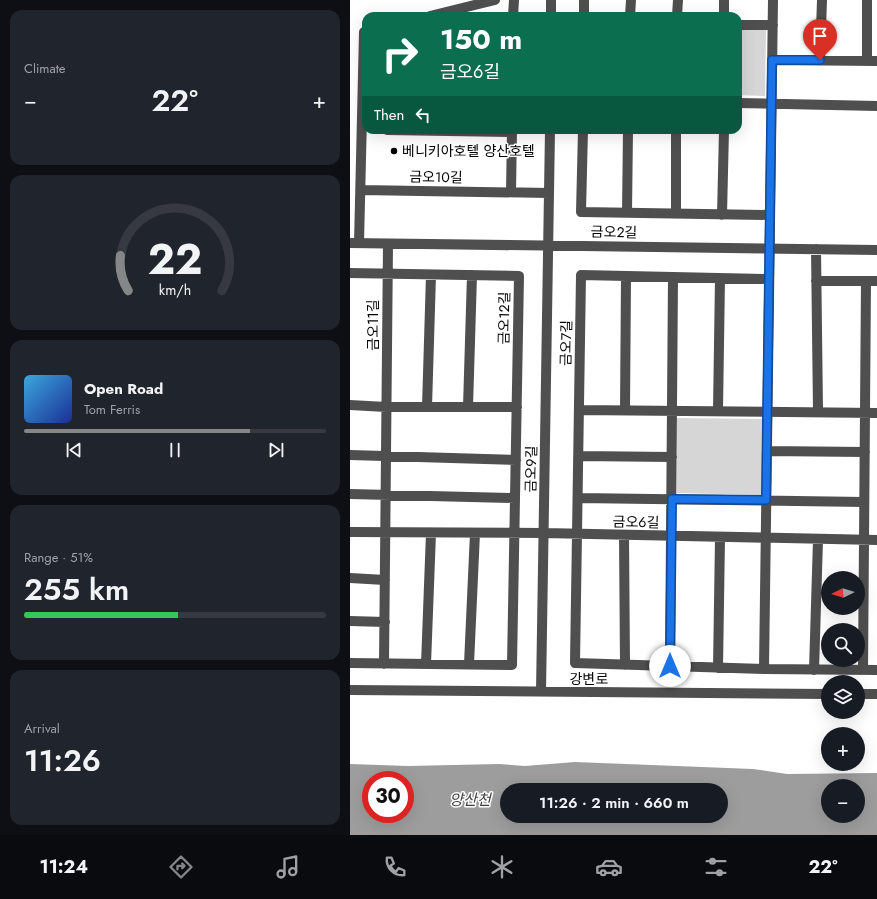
<!DOCTYPE html>
<meta charset="utf-8">
<style>
:root{--surface:#171b24;--page:#20242c;--text:#f1f3f6;--muted:#9ea1a6;--line:#363941;--accent:#858687}
body{margin:0;font-family:Jost,"Noto Sans KR",sans-serif;background:var(--page);color:var(--text);height:100vh;display:flex;flex-direction:column;font-size:15px;white-space:nowrap}
*{box-sizing:border-box;margin:0}
p{font-size:13px;color:var(--muted)}
.icon{flex:none;width:22px;height:22px;fill:none;stroke:currentColor;stroke-width:2;stroke-linecap:round;stroke-linejoin:round}
.map{position:relative;flex:1;overflow:hidden}
.drawer{display:flex;flex-direction:column;gap:10px;padding:10px;background:#0d0f14;width:350px}
.drawer>*{flex:none}
.guide{position:absolute;left:12px;top:12px;width:380px;height:122px;border-radius:12px;box-shadow:0 4px 16px #0002;background:#0b6e4f;color:#fff;overflow:hidden}
.needle{width:26px;rotate:265deg}
.buttons{position:absolute;left:471px;top:571px;display:grid;gap:8px}
.buttons a{display:grid;place-items:center;width:44px;height:44px;border-radius:50%;background:var(--surface);box-shadow:0 4px 16px #0002;font-size:20px}
.speed{position:absolute;left:12px;top:771px;display:flex;gap:8px;font-size:20px;font-weight:700;text-align:center}
.speed>*{display:grid;place-content:center;width:52px;height:52px;border-radius:50%;background:var(--surface);box-shadow:0 4px 16px #0002;line-height:1}
.speed .limit{border:6px solid #d22;background:#fff;color:#111}
.pin{position:absolute;display:grid;place-items:center;width:34px;height:34px;color:#fff;margin:-41px -17px;border-radius:50% 50% 50% 0;rotate:-45deg;box-shadow:0 0 4px #0007}
.pin .icon{rotate:45deg}
.me{position:absolute;width:44px;margin:-22px;rotate:0deg;stroke-linejoin:round;filter:drop-shadow(0 0 3px #0008)}
.turn{display:flex;align-items:center;gap:14px;height:84px;padding:0 12px;font-size:18px}
.turn .icon{width:52px;height:52px;stroke-width:2.5}
.turn b{display:block;font-size:28px;line-height:34px}
.then{display:flex;align-items:center;height:38px;padding:0 12px;background:#0003;gap:8px;font-size:15px}
.big{font-size:30px;font-weight:600;line-height:1.1}
.drawer .tile{flex:1;display:flex;flex-direction:column;justify-content:center;gap:6px;min-width:0;padding:0 14px;border-radius:12px;background:var(--page)}
.drawer .dial{align-items:center;gap:0}
.dial svg{height:104px;overflow:visible;fill:none;stroke:var(--line);stroke-width:7;stroke-linecap:round;text-anchor:middle}
.dial text{fill:var(--text);stroke:none}
.song{display:flex;align-items:center;gap:12px}
.cover{width:48px;height:48px;border-radius:6px;background:linear-gradient(135deg,hsl(200 70% 55%),hsl(230 70% 35%))}
.played{height:4px;border-radius:2px;background:linear-gradient(90deg,var(--accent) 75%,var(--line) 75%)}
.keys{display:flex;justify-content:space-around;direction:ltr}
.heat{display:flex;justify-content:space-between;align-items:center;font-size:22px;direction:ltr}
.charge{height:6px;border-radius:3px;background:linear-gradient(90deg,#34c759 51%,var(--line) 0)}
.trip{position:absolute;left:150px;top:783px;width:228px;height:40px;border-radius:20px;background:var(--surface);box-shadow:0 4px 16px #0002;font-weight:600;line-height:40px;text-align:center}
.menu{display:flex;height:64px;justify-content:space-around;align-items:center;background:#090b0e;color:var(--muted)}
.menu .icon{width:28px;height:28px}
.menu .current{color:var(--accent)}
.menu b{font-size:18px;color:var(--text)}
main{display:flex;flex:1;min-height:0}
.map>svg:first-child{display:block}
.green{fill:#d6d6d6}
.water{fill:#9d9d9d;fill-rule:evenodd}
.lines{fill:none;stroke-linecap:round;stroke-linejoin:round}
.minor{stroke:#4f4f4f;stroke-width:10}
.route-casing{stroke:#114b97;stroke-width:10}
.route{stroke:#1a73e8;stroke-width:7}
.poi-dot{fill:#000;stroke:#fff;stroke-width:1.5}
.labels{text-anchor:middle;dominant-baseline:central;stroke-width:3;stroke-linejoin:round;paint-order:stroke}
.poi-label{font-size:14px;fill:#000;stroke:#fff;text-anchor:start}
.street-label{font-size:14px;fill:#000;stroke:#fff}
.water-label{font-size:15px;font-style:italic;fill:#3e3e3e;stroke:#fff}
</style>
<main>
<section class="drawer">
<div class="tile"><p>Climate</p>
<div class="heat"><a>−</a><b class="big">22°</b><a>+</a></div>
</div>
<div class="tile dial"><svg viewBox="0 0 100 80">
<path d="M14 69A42 42 0 1 1 86 69"/>
<path d="M14 69A42 42 0 0 1 8 42" stroke="#858687"/>
<text x="50" y="56" font-size="32" font-weight="700">22</text>
<text x="50" y="72" font-size="11">km/h</text>
</svg></div>
<div class="tile">
<div class="song"><i class="cover"></i><div><b>Open Road</b><p>Tom Ferris</p></div></div>
<div class="played"></div>
<div class="keys"><svg class="icon" aria-label="previous" viewBox="0 0 24 24"><path d="M18 5L8 12l10 7zM5 5v14"/></svg><svg class="icon" aria-label="pause" viewBox="0 0 24 24"><path d="M8 5v14M16 5v14"/></svg><svg class="icon" aria-label="next" viewBox="0 0 24 24"><path d="M6 5l10 7-10 7zM19 5v14"/></svg></div>
</div>
<div class="tile"><p>Range · 51%</p><b class="big">255 km</b><div class="charge"></div></div>
<div class="tile"><p>Arrival</p><b class="big">11:26</b></div>
</section>
<div class="map">
<svg width="527" height="835" viewBox="0 0 527 835">
<rect width="100%" height="100%" fill="#fff"/>
<path class="green" d="M 388,30 L 416,30 L 415,96 L 388,95 Z
M 327,418 L 413,419 L 411,495 L 327,493 Z"/>
<path class="water" d="M 225,762 L 403,769 L 437,774 L 527,773 L 527,835 L 0,835 L 0,764 L 58,766 L 149,764 L 175,766 ZM 21,780 L 55,780 L 55,814 L 21,814 ZM 478,786 L 508,786 L 508,816 L 478,816 ZM 157,790 L 371,790 L 371,816 L 157,816 Z"/>
<g class="lines">
<path class="minor" d="M 80,16 L 145,0
M 163,16 L 164,0
M 201,16 L 201,0
M 234,16 L 234,0
M 280,16 L 281,0
M 327,16 L 328,0
M 374,16 L 374,0
M 388,25 L 423,25
M 422,60 L 527,61
M 470,60 L 472,0
M 517,61 L 517,0
M 388,103 L 527,106
M 37,130 L 162,132
M 233,130 L 231,212 L 420,215
M 11,190 L 199,193
M 161,192 L 162,130
M 277,213 L 278,130
M 326,214 L 326,130
M 372,215 L 374,130
M 0,243 L 527,250
M 9,243 L 14,32 L 16,32
M 466,249 L 468,411
M 0,273 L 169,276 L 162,665 L 0,663
M 419,279 L 231,275 L 225,663 L 414,669 L 527,670
M 466,281 L 527,281
M 0,405 L 36,407 L 167,407
M 77,407 L 81,275
M 118,407 L 122,275
M 229,410 L 527,413
M 275,410 L 276,276
M 368,410 L 370,278
M 417,451 L 515,452
M 0,455 L 166,460
M 229,456 L 322,457
M 0,494 L 165,498
M 228,498 L 514,502
M 0,532 L 194,533 L 527,540
M 274,535 L 275,665
M 0,578 L 35,580
M 0,621 L 35,622
M 34,664 L 38,244
M 76,664 L 81,533
M 119,664 L 125,533
M 320,666 L 323,277
M 368,668 L 370,538
M 414,669 L 423,0
M 464,670 L 468,540
M 513,670 L 516,281
M 0,690 L 478,694
M 191,692 L 200,130
M 508,694 L 527,694"/>
</g>
<g class="lines">
<defs>
<path id="route" d="M 320,666 L 322,499 L 416,500 L 422,60 L 470,60"/>
</defs>
<use href="#route" class="route-casing"/>
<use href="#route" class="route"/>
</g>
<circle class="poi-dot" cx="44" cy="151" r="4"/>
<g class="labels">
<g class="poi-label">
<text x="52" y="151">베니키아호텔 양산호텔</text>
</g>
<g class="street-label">
<text transform="translate(86 177) rotate(1)">금오10길</text>
<text transform="translate(264 232) rotate(1)">금오2길</text>
<text transform="translate(154 318) rotate(-89)">금오12길</text>
<text transform="translate(23 325) rotate(-90)">금오11길</text>
<text transform="translate(216 343) rotate(-89)">금오7길</text>
<text transform="translate(181 469) rotate(-89)">금오9길</text>
<text transform="translate(286 522) rotate(1)">금오6길</text>
<text x="239" y="679">강변로</text>
</g>
<g class="water-label">
<text x="120" y="800">양산천</text>
</g>
</g>
</svg>
<div class="buttons">
<a><svg class="needle" viewBox="-14 -14 28 28"><path d="M0-13l5 13h-10z" fill="#e53935"/><path d="M0 13l5-13h-10z" fill="#9ea1a6"/></svg></a>
<a><svg class="icon" aria-label="search" viewBox="0 0 24 24"><circle cx="10" cy="10" r="6"/><path d="M15 15l6 6"/></svg></a>
<a><svg class="icon" aria-label="layers" viewBox="0 0 24 24"><path d="M12 4l9 5-9 5-9-5zM3 14l9 5 9-5"/></svg></a>
<a>+</a>
<a>−</a>
</div>
<div class="speed"><div class="limit">30</div></div>
<div class="pin" style="left:470px;top:60px;background:#d93025"><svg class="icon" aria-label="arrive" viewBox="0 0 24 24"><path d="M6 21V4h12l-3 4 3 4H6"/></svg></div>
<svg class="me" style="left:320px;top:666px" viewBox="-20 -20 40 40"><circle r="19" fill="#fff"/><path d="M0-13L10 11 0 6-10 11z" fill="#1a73e8"/></svg>
<div class="trip">11:26 · 2 min · 660 m</div>
<div class="guide">
<div class="turn"><svg class="icon" aria-label="right" viewBox="0 0 24 24"><path d="M7 20v-9h11M14 6l5 5-5 5"/></svg><div><b>150 m</b>금오6길</div></div>
<div class="then">Then<svg class="icon" aria-label="left" viewBox="0 0 24 24"><path d="M17 20v-9H6M10 6l-5 5 5 5"/></svg></div>
</div>
</div>
</main>
<nav class="menu">
<b>11:24</b>
<svg class="icon current" aria-label="directions" viewBox="0 0 24 24"><path d="M12 3l9 9-9 9-9-9zM9 14v-3h6M13 9l2 2-2 2"/></svg>
<svg class="icon" aria-label="music" viewBox="0 0 24 24"><path d="M9 18V5l10-2v13"/><circle cx="6" cy="18" r="3"/><circle cx="16" cy="16" r="3"/></svg>
<svg class="icon" aria-label="phone" viewBox="0 0 24 24"><path d="M5 4h4l2 5-3 2q2 4 5 5l2-3 5 2v4C11 20 4 13 5 4z"/></svg>
<svg class="icon" aria-label="climate" viewBox="0 0 24 24"><path d="M12 3v18M4 7l16 10M4 17L20 7"/></svg>
<svg class="icon" aria-label="car" viewBox="0 0 24 24"><path d="M5 17H2v-5l4-1 3-4h7l3 4 3 1v5h-3M9 17h6M6 11h13"/><circle cx="7" cy="17" r="2"/><circle cx="17" cy="17" r="2"/></svg>
<svg class="icon" aria-label="filters" viewBox="0 0 24 24"><path d="M4 7h16M4 17h16"/><circle cx="9" cy="7" r="2"/><circle cx="15" cy="17" r="2"/></svg>
<b>22°</b>
</nav>
